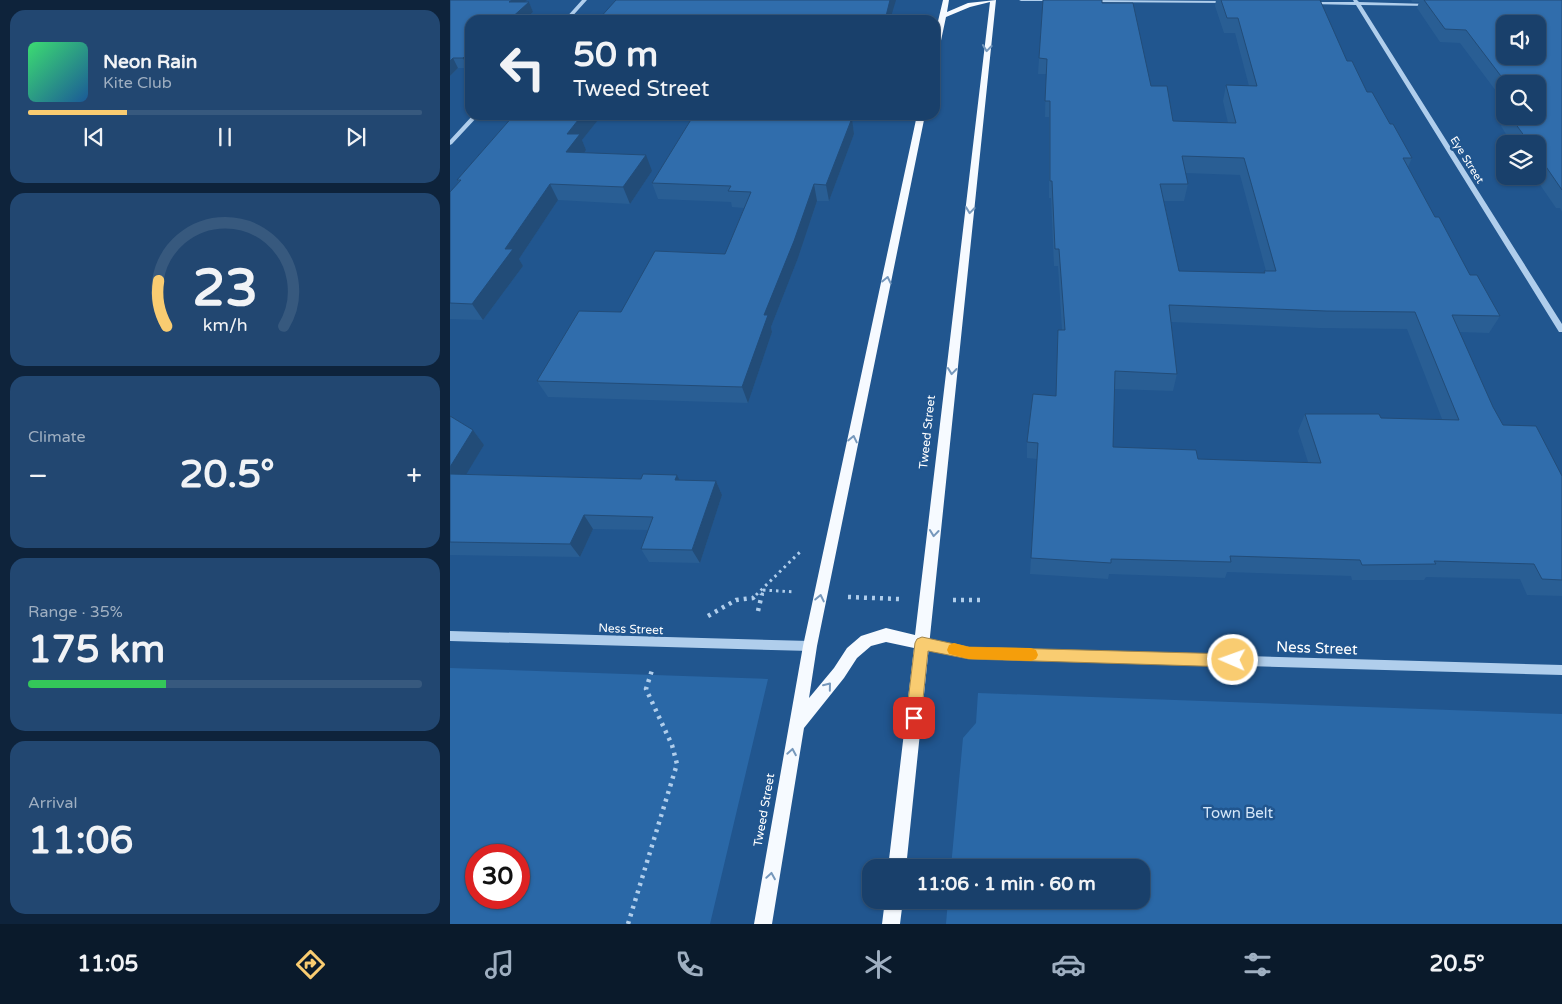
<!DOCTYPE html>
<meta charset="utf-8">
<style>
:root{--surface:#19406b;--page:#224771;--text:#f1f3f6;--muted:#9fafc1;--line:#37597e;--accent:#f9cc71}
body{margin:0;font-family:"Varela Round",sans-serif;background:var(--page);color:var(--text);height:100vh;display:flex;flex-direction:column;font-size:19px;white-space:nowrap}
*{box-sizing:border-box;margin:0}
p{font-size:16px;color:var(--muted)}
.icon{flex:none;width:28px;height:28px;fill:none;stroke:currentColor;stroke-width:2;stroke-linecap:round;stroke-linejoin:round}
.map{position:relative;flex:1;overflow:hidden}
.side{display:flex;flex-direction:column;gap:10px;padding:10px;background:#0e233b;width:450px}
.side>*{flex:none}
.guide{position:absolute;left:15px;top:15px;width:475px;height:105px;border-radius:15px;box-shadow:0 1px 4px #0004,0 0 0 1px var(--line);background:#19406b;color:var(--text);overflow:hidden}
.controls{position:absolute;left:1046px;top:15px;display:grid;gap:10px}
.controls a{display:grid;place-items:center;width:50px;height:50px;border-radius:10px;background:var(--surface);box-shadow:0 1px 4px #0004,0 0 0 1px var(--line);font-size:25px}
.speed{position:absolute;left:15px;top:844px;display:flex;gap:10px;font-size:25px;font-weight:700;text-align:center}
.speed>*{display:grid;place-content:center;width:65px;height:65px;border-radius:50%;background:var(--surface);box-shadow:0 1px 4px #0004,0 0 0 1px var(--line);line-height:1}
.speed .limit{border:8px solid #d22;background:#fff;color:#111}
.pin{position:absolute;display:grid;place-items:center;width:42px;height:42px;color:#fff;margin:-21px;border-radius:10px;box-shadow:0 2px 8px #0006}
.me{position:absolute;width:55px;margin:-28px;rotate:272deg;stroke-linejoin:round;filter:drop-shadow(0 0 4px #0008)}
.turn{display:flex;align-items:center;gap:18px;height:105px;padding:0 25px;font-size:22px}
.turn .icon{width:65px;height:65px;stroke-width:2.5}
.turn b{display:block;font-size:35px;line-height:42px}
.big{font-size:38px;font-weight:800;line-height:1.1}
.side .card{flex:1;display:flex;flex-direction:column;justify-content:center;gap:8px;min-width:0;padding:0 18px;border-radius:15px;background:var(--page)}
.side .dial{align-items:center;gap:0}
.dial svg{height:130px;overflow:visible;fill:none;stroke:var(--line);stroke-width:7;stroke-linecap:round;text-anchor:middle}
.dial text{fill:var(--text);stroke:none}
.song{display:flex;align-items:center;gap:15px}
.cover{width:60px;height:60px;border-radius:8px;background:linear-gradient(135deg,hsl(140 70% 55%),hsl(210 70% 35%))}
.played{height:5px;border-radius:2px;background:linear-gradient(90deg,var(--accent) 25%,var(--line) 25%)}
.keys{display:flex;justify-content:space-around;direction:ltr}
.heat{display:flex;justify-content:space-between;align-items:center;font-size:28px;direction:ltr}
.charge{height:8px;border-radius:4px;background:linear-gradient(90deg,#34c759 35%,var(--line) 0)}
.trip{position:absolute;left:412px;top:859px;width:288px;height:50px;border-radius:15px;background:var(--surface);box-shadow:0 1px 4px #0004,0 0 0 1px var(--line);font-weight:800;line-height:50px;text-align:center}
.tab-bar{display:flex;height:80px;justify-content:space-around;align-items:center;background:#0a1a2b;color:var(--muted)}
.tab-bar .icon{width:35px;height:35px}
.tab-bar .active{color:var(--accent)}
.tab-bar b{font-size:22px;color:var(--text)}
main{display:flex;flex:1;min-height:0}
.map>svg:first-child{display:block}
.green{fill:#2a68a7;fill-rule:evenodd}
.lines{fill:none;stroke-linecap:round;stroke-linejoin:round}
.path-far1{stroke:#b0ceec;stroke-width:3;stroke-dasharray:2.5 4;stroke-linecap:butt}
.path{stroke:#b0ceec;stroke-width:4.5;stroke-dasharray:3 5;stroke-linecap:butt}
.minor{fill:#b0ceec;fill-rule:evenodd}
.major{fill:#f6faff;fill-rule:evenodd}
.wall{fill:#295e94;fill-rule:evenodd}
.shaded-wall{fill:#224c78}
.building{fill:#306dac;stroke:#224c78;fill-rule:evenodd}
.oneway{stroke:#7698bc}
.route{fill:#f9cc71;stroke:#a28549}
.slow{fill:#f59e0b}
.labels{text-anchor:middle;dominant-baseline:central;stroke-width:5;stroke-linejoin:round;paint-order:stroke}
.far-street-label{font-size:11px;fill:#fff;stroke:#21568f}
.street-label{font-size:12px;fill:#fff;stroke:#21568f}
.near-street-label{font-size:15px;fill:#fff;stroke:#21568f}
.near-park-label{font-size:15px;fill:#d5e7f9;stroke:#21568f}
</style>
<main>
<section class="side">
<div class="card">
<div class="song"><i class="cover"></i><div><b>Neon Rain</b><p>Kite Club</p></div></div>
<div class="played"></div>
<div class="keys"><svg class="icon" aria-label="previous" viewBox="0 0 24 24"><path d="M18 5L8 12l10 7zM5 5v14"/></svg><svg class="icon" aria-label="pause" viewBox="0 0 24 24"><path d="M8 5v14M16 5v14"/></svg><svg class="icon" aria-label="next" viewBox="0 0 24 24"><path d="M6 5l10 7-10 7zM19 5v14"/></svg></div>
</div>
<div class="card dial"><svg viewBox="0 0 100 80">
<path d="M14 69A42 42 0 1 1 86 69"/>
<path d="M14 69A42 42 0 0 1 9 41" stroke="#f9cc71"/>
<text x="50" y="56" font-size="32" font-weight="700">23</text>
<text x="50" y="72" font-size="11">km/h</text>
</svg></div>
<div class="card"><p>Climate</p>
<div class="heat"><a>−</a><b class="big">20.5°</b><a>+</a></div>
</div>
<div class="card"><p>Range · 35%</p><b class="big">175 km</b><div class="charge"></div></div>
<div class="card"><p>Arrival</p><b class="big">11:06</b></div>
</section>
<div class="map">
<svg width="1112" height="924" viewBox="0 0 1112 924">
<rect width="100%" height="100%" fill="#21568f"/>
<path class="green" d="M 0,668 L 318,679 L 260,924 L 0,924 ZM 26,855 L 69,855 L 69,898 L 26,898 Z
M 528,693 L 1112,714 L 1112,924 L 496,924 L 498,900 L 691,900 L 691,868 L 501,867 L 513,738 L 526,723 Z"/>
<g class="lines">
<path class="path-far1" d="M 313,590 L 345,592
M 306,595 L 352,550
M 312,595 L 313,591"/>
<path class="path" d="M 398,597 L 449,599
M 503,600 L 532,600
M 308,611 L 312,594
M 258,616 L 286,600 L 303,598 L 307,594
M 178,924 L 227,764 L 222,745 L 196,689 L 203,667"/>
<path class="minor" d="M 132,0 L 137,0 L 119,20 L 114,20 Z
M 569,0 L 606,0 L 604,1 L 571,1 Z
M 638,0 L 777,1 L 779,2 L 777,3 L 640,2 Z
M 903,0 L 907,0 L 909,2 L 979,4 L 981,5 L 979,6 L 911,5 L 1112,324 L 1112,332 L 1109,332 L 906,5 L 860,4 L 858,3 L 860,2 L 904,2 Z
M 23,115 L 29,115 L 2,144 L 0,145 L 0,140 Z
M 0,631 L 360,641 L 364,643 L 365,646 L 364,649 L 360,651 L 0,641 Z
M 472,638 L 519,648 L 1112,665 L 1112,675 L 519,658 L 468,646 L 467,643 L 468,640 Z"/>
<path class="major" d="M 493,0 L 499,0 L 497,12 L 518,3 L 546,0 L 456,868 L 438,868 L 464,648 L 436,642 L 421,646 L 407,658 L 394,678 L 354,728 L 322,924 L 304,924 L 353,646 L 467,115 L 475,115 L 367,646 L 359,698 L 384,668 L 397,648 L 411,636 L 436,628 L 465,635 L 540,2 L 520,7 L 496,17 L 489,50 L 485,52 L 485,34 Z
M 435,900 L 453,900 L 450,924 L 432,924 Z"/>
</g>
<path class="wall" d="M 0,0 L 79,2 L 83,12 L 74,20 L 20,20 L 18,68 L 8,68 L 0,76 Z
M 766,0 L 771,0 L 897,61 L 917,92 L 940,124 L 962,158 L 958,167 L 985,217 L 1020,275 L 1050,316 L 1039,333 L 1009,332 L 1043,407 L 1053,425 L 1112,476 L 1112,596 L 1077,595 L 1070,579 L 976,577 L 974,580 L 902,580 L 901,576 L 777,572 L 775,578 L 659,574 L 658,579 L 580,574 L 587,459 L 577,458 L 577,442 L 606,396 L 608,330 L 612,330 L 608,266 L 604,266 L 601,198 L 599,198 L 599,117 L 595,117 L 596,74 L 588,74 L 589,58 L 652,3 L 701,86 L 723,121 L 778,123 L 773,101 L 776,85 L 799,86 L 785,33 L 774,33 L 765,6 ZM 735,173 L 790,175 L 816,271 L 814,271 L 814,273 L 729,271 L 714,201 L 734,201 L 738,184 ZM 721,322 L 869,328 L 957,329 L 992,419 L 931,418 L 855,414 L 848,431 L 858,462 L 748,459 L 663,447 L 664,389 L 723,391 L 727,374 Z
M 961,0 L 1112,0 L 1112,212 L 1110,208 L 1106,208 L 1084,176 L 1088,176 L 1088,144 L 1062,144 L 1051,126 L 1055,116 L 1088,116 L 1088,84 L 1055,84 L 1055,103 L 1010,43 L 990,42 L 967,8 L 969,2 L 962,2 Z
M 64,115 L 152,115 L 132,140 L 136,150 L 135,152 L 202,171 L 180,204 L 108,200 L 69,259 L 73,266 L 33,320 L 0,319 L 0,192 L 9,182 L 7,180 Z
M 403,115 L 402,118 L 404,134 L 379,201 L 367,201 L 348,258 L 321,327 L 322,332 L 298,403 L 98,397 L 87,381 L 171,312 L 275,254 L 294,208 L 282,207 L 281,202 L 208,199 L 202,183 L 301,119 Z
M 0,416 L 23,430 L 34,445 L 16,474 L 191,479 L 227,475 L 229,480 L 266,481 L 272,495 L 250,563 L 199,562 L 191,549 L 198,530 L 143,529 L 130,557 L 0,555 Z"/>
<path class="shaded-wall" d="M 62,0 L 77,0 L 64,12 L 59,2 Z
M 440,0 L 446,0 L 440,20 L 435,20 Z
M 79,2 L 83,12 L 74,20 L 59,20 Z
M 20,52 L 20,66 L 18,68 L 13,58 Z
M 3,58 L 8,68 L 0,76 L 0,61 Z
M 132,115 L 152,115 L 132,140 L 136,150 L 124,168 L 116,152 L 117,134 Z
M 394,115 L 403,115 L 396,134 L 393,118 Z
M 402,118 L 404,134 L 379,201 L 376,185 Z
M 196,155 L 202,171 L 180,204 L 173,187 Z
M 100,184 L 108,200 L 69,259 L 73,266 L 33,320 L 22,304 L 55,249 Z
M 364,184 L 367,201 L 348,258 L 321,327 L 322,332 L 298,403 L 292,387 L 314,315 Z
M 23,430 L 34,445 L 8,488 L 0,479 L 0,467 Z
M 227,475 L 234,489 L 225,480 Z
M 266,481 L 272,495 L 250,563 L 242,550 Z
M 134,515 L 143,529 L 130,557 L 120,544 Z"/>
<path class="building" d="M 0,0 L 62,0 L 59,2 L 79,2 L 59,20 L 20,20 L 20,52 L 13,58 L 3,58 L 0,61 Z
M 166,0 L 440,0 L 435,20 L 148,20 Z
M 593,0 L 652,0 L 652,3 L 683,3 L 701,86 L 717,86 L 723,121 L 786,123 L 776,85 L 807,86 L 788,18 L 777,18 L 771,0 L 870,0 L 897,61 L 902,61 L 917,92 L 922,92 L 940,124 L 943,124 L 962,158 L 953,158 L 985,217 L 989,217 L 1020,275 L 1027,275 L 1050,316 L 1002,315 L 1043,407 L 1053,425 L 1086,426 L 1112,476 L 1112,580 L 1092,579 L 1084,564 L 984,561 L 986,564 L 912,565 L 910,560 L 780,556 L 781,562 L 661,559 L 661,563 L 581,558 L 588,443 L 577,442 L 583,394 L 606,396 L 608,330 L 615,330 L 609,249 L 605,249 L 602,181 L 600,181 L 600,101 L 595,101 L 597,59 L 589,58 ZM 732,156 L 794,158 L 826,271 L 814,271 L 815,273 L 729,271 L 710,184 L 738,184 ZM 719,305 L 876,311 L 965,312 L 1009,420 L 931,418 L 929,414 L 855,414 L 871,463 L 748,459 L 746,450 L 663,447 L 665,371 L 727,374 Z
M 974,0 L 1112,0 L 1112,190 L 1088,155 L 1088,144 L 1080,144 L 1060,116 L 1088,116 L 1088,84 L 1057,84 L 1016,30 L 995,29 ZM 1055,24 L 1088,24 L 1088,56 L 1055,56 Z
M 64,115 L 132,115 L 117,134 L 130,134 L 116,152 L 196,155 L 173,187 L 100,184 L 55,249 L 63,249 L 22,304 L 0,303 L 0,192 L 11,180 L 7,180 Z
M 303,115 L 394,115 L 393,118 L 402,118 L 376,185 L 364,184 L 344,241 L 314,315 L 318,315 L 292,387 L 87,381 L 129,311 L 171,312 L 205,251 L 275,254 L 301,192 L 278,191 L 281,186 L 202,183 L 242,118 L 301,119 Z
M 0,416 L 23,430 L 0,467 Z
M 0,474 L 191,479 L 193,474 L 227,475 L 225,480 L 266,481 L 242,550 L 191,549 L 203,517 L 134,515 L 120,544 L 0,542 Z"/>
<defs><path id="oneway-chevron" d="M-2-3.5L2.5 0L-2 3.5" fill="none" stroke-width="1.6" stroke-linecap="round" stroke-linejoin="round" transform="scale(1.25)"/></defs>
<g class="oneway">
<use href="#oneway-chevron" transform="translate(537 48) rotate(96)"/>
<use href="#oneway-chevron" transform="translate(520 210) rotate(96)"/>
<use href="#oneway-chevron" transform="translate(437 280) rotate(-78)"/>
<use href="#oneway-chevron" transform="translate(502 371) rotate(96)"/>
<use href="#oneway-chevron" transform="translate(403 439) rotate(-78)"/>
<use href="#oneway-chevron" transform="translate(484 533) rotate(96)"/>
<use href="#oneway-chevron" transform="translate(370 598) rotate(-78)"/>
<use href="#oneway-chevron" transform="translate(378 686) rotate(-51)"/>
<use href="#oneway-chevron" transform="translate(342 752) rotate(-80)"/>
<use href="#oneway-chevron" transform="translate(321 876) rotate(-81)"/>
</g>
<path class="route" d="M 472,637 L 519,647 L 783,654 L 788,656 L 790,660 L 788,665 L 783,667 L 519,659 L 478,651 L 471,718 L 469,723 L 464,725 L 458,723 L 456,718 L 465,643 L 467,639 Z"/>
<path class="slow" d="M 504,643 L 519,647 L 581,648 L 586,650 L 588,655 L 586,659 L 581,661 L 519,659 L 499,654 L 497,650 L 499,645 Z"/>
<g class="labels">
<g class="far-street-label">
<text transform="translate(1017 160) rotate(58)">Eye Street</text>
</g>
<g class="street-label">
<text transform="translate(477 432) rotate(-84)">Tweed Street</text>
<text transform="translate(181 629) rotate(2)">Ness Street</text>
<text transform="translate(314 810) rotate(-80)">Tweed Street</text>
</g>
<g class="near-street-label">
<text transform="translate(867 648) rotate(2)">Ness Street</text>
</g>
<g class="near-park-label">
<text x="788" y="813">Town Belt</text>
</g>
</g>
</svg>
<div class="controls">
<a><svg class="icon" aria-label="sound" viewBox="0 0 24 24"><path d="M4 9h4l5-4v14l-5-4H4zM17 9q2 3 0 6"/></svg></a>
<a><svg class="icon" aria-label="search" viewBox="0 0 24 24"><circle cx="10" cy="10" r="6"/><path d="M15 15l6 6"/></svg></a>
<a><svg class="icon" aria-label="layers" viewBox="0 0 24 24"><path d="M12 4l9 5-9 5-9-5zM3 14l9 5 9-5"/></svg></a>
</div>
<div class="speed"><div class="limit">30</div></div>
<div class="pin" style="left:464px;top:718px;background:#d93025"><svg class="icon" aria-label="arrive" viewBox="0 0 24 24"><path d="M6 21V4h12l-3 4 3 4H6"/></svg></div>
<svg class="me" style="left:783px;top:660px" viewBox="-20 -20 40 40"><circle r="17" fill="#f9cc71" stroke="#fff" stroke-width="3"/><path d="M0-11L8 9 0 5-8 9z" fill="#fff"/></svg>
<div class="trip">11:06 · 1 min · 60 m</div>
<div class="guide">
<div class="turn"><svg class="icon" aria-label="left" viewBox="0 0 24 24"><path d="M17 20v-9H6M10 6l-5 5 5 5"/></svg><div><b>50 m</b>Tweed Street</div></div>
</div>
</div>
</main>
<nav class="tab-bar">
<b>11:05</b>
<svg class="icon active" aria-label="directions" viewBox="0 0 24 24"><path d="M12 3l9 9-9 9-9-9zM9 14v-3h6M13 9l2 2-2 2"/></svg>
<svg class="icon" aria-label="music" viewBox="0 0 24 24"><path d="M9 18V5l10-2v13"/><circle cx="6" cy="18" r="3"/><circle cx="16" cy="16" r="3"/></svg>
<svg class="icon" aria-label="phone" viewBox="0 0 24 24"><path d="M5 4h4l2 5-3 2q2 4 5 5l2-3 5 2v4C11 20 4 13 5 4z"/></svg>
<svg class="icon" aria-label="climate" viewBox="0 0 24 24"><path d="M12 3v18M4 7l16 10M4 17L20 7"/></svg>
<svg class="icon" aria-label="car" viewBox="0 0 24 24"><path d="M5 17H2v-5l4-1 3-4h7l3 4 3 1v5h-3M9 17h6M6 11h13"/><circle cx="7" cy="17" r="2"/><circle cx="17" cy="17" r="2"/></svg>
<svg class="icon" aria-label="filters" viewBox="0 0 24 24"><path d="M4 7h16M4 17h16"/><circle cx="9" cy="7" r="2"/><circle cx="15" cy="17" r="2"/></svg>
<b>20.5°</b>
</nav>
